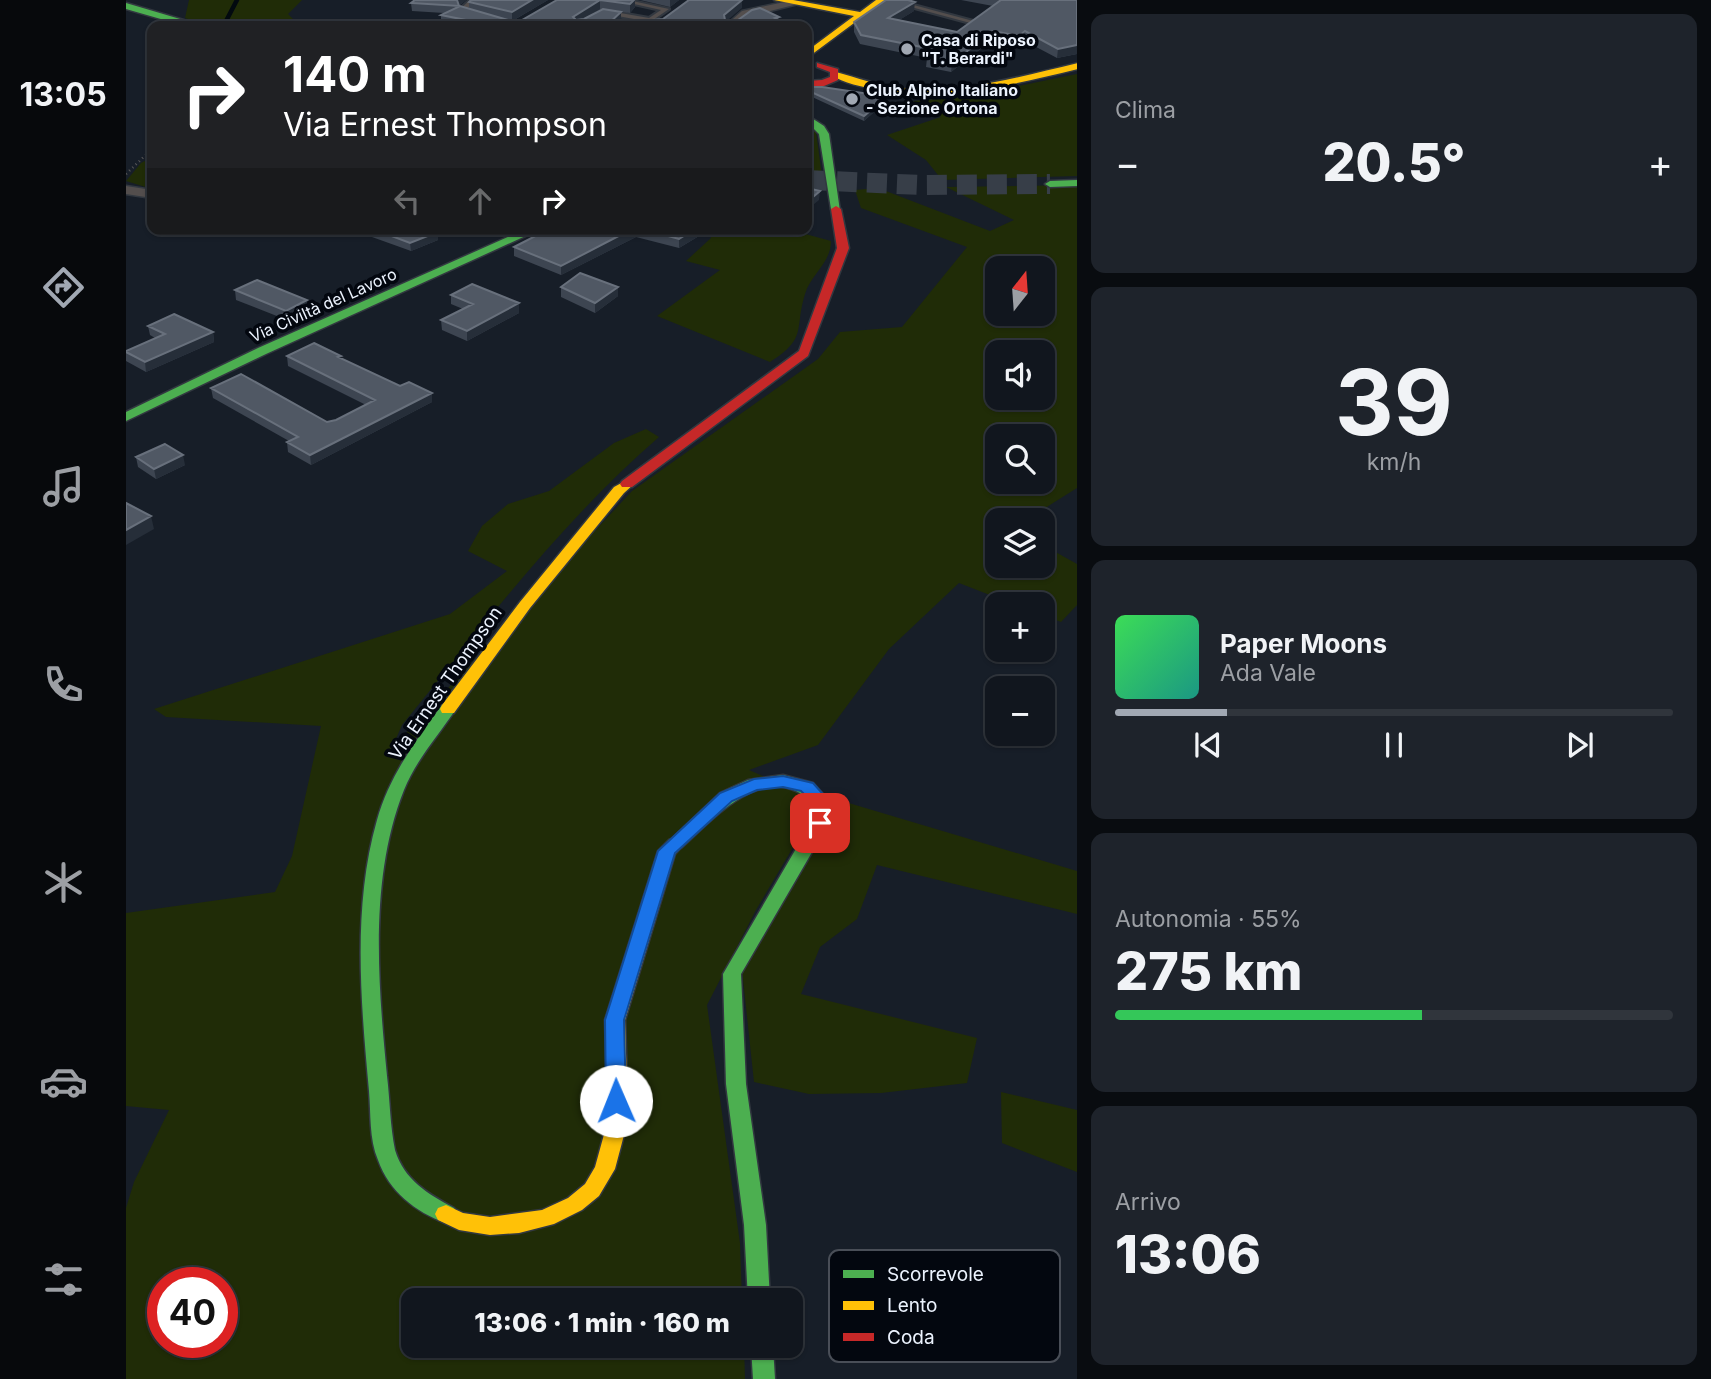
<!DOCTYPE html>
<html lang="it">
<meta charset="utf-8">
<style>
:root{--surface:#11161e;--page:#1e232b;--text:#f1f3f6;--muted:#9c9fa4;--line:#30353c;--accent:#a1a8b3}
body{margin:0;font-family:Inter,sans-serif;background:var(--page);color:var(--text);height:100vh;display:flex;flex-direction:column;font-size:26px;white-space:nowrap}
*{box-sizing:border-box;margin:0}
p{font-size:23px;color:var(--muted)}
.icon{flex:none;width:38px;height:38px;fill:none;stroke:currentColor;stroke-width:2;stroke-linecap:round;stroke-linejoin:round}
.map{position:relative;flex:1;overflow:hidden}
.side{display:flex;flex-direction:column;gap:14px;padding:14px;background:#090c10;width:634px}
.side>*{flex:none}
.top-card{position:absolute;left:21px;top:21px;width:665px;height:214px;border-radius:14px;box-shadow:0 2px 5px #0004,0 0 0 2px var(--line);background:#202124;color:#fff;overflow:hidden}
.needle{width:46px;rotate:17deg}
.controls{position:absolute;left:859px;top:256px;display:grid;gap:14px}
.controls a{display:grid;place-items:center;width:70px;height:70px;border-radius:14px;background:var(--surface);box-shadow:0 2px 5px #0004,0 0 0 2px var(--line);font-size:35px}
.speed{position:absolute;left:21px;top:1267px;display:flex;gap:14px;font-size:35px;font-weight:700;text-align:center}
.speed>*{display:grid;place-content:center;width:91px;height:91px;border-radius:50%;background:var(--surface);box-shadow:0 2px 5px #0004,0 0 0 2px var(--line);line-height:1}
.speed .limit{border:10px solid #d22;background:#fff;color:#111}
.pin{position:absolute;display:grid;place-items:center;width:60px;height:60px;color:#fff;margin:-30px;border-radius:14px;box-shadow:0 4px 10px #0006}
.me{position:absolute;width:77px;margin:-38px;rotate:359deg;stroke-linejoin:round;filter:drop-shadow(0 0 5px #0008)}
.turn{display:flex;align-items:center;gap:24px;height:147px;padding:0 21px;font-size:32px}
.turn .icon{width:91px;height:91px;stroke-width:2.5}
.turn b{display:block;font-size:49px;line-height:60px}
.lanes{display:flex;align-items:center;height:66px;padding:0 21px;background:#0003;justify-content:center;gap:35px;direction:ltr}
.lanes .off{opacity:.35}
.big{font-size:52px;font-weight:800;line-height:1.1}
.side .widget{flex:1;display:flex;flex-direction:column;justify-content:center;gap:10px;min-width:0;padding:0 24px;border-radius:14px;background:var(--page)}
.side .dial{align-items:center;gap:0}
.dial b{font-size:91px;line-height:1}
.song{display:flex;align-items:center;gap:21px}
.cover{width:84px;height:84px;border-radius:10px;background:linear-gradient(135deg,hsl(130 70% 55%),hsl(170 70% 35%))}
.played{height:7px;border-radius:4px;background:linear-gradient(90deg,var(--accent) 20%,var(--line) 20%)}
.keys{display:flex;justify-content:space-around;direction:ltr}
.heat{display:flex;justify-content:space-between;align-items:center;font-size:38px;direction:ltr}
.charge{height:10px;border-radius:5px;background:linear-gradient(90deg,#34c759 55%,var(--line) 0)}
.trip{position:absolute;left:275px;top:1288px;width:402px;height:70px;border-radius:14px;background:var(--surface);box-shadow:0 2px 5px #0004,0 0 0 2px var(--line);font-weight:800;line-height:70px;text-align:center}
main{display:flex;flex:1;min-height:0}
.dock{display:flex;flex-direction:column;width:126px;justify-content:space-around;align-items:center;background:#07090c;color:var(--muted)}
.dock .icon{width:49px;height:49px}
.dock .selected{color:var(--accent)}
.dock b{font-size:32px;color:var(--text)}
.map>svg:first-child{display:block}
.green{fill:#202c07;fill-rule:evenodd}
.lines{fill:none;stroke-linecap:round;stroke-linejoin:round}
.stream{stroke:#02090f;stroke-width:4.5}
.primary-tunnel{stroke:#373e48;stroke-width:20;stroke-dasharray:20 10;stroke-linecap:butt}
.lane-casing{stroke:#323840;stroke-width:4}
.street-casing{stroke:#323840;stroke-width:3}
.fast-casing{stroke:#323840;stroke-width:3}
.slow-casing{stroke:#323840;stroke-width:3}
.jam-casing{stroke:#323840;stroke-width:3}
.path{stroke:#585758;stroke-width:2.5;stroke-dasharray:1 3.5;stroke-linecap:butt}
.lane{fill:#534e4d;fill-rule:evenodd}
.street{fill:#534e4d;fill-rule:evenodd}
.fast{fill:#4caf50;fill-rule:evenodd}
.slow{fill:#ffc107;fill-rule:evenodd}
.jam{fill:#c62828;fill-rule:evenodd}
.wall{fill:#3d4551;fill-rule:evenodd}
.shaded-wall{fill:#262e39}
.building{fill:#505864;stroke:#68707c;stroke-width:2}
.route{fill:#1a73e8;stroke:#114b97;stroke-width:2}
.poi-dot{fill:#a1a8b3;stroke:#03070f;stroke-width:2.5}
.labels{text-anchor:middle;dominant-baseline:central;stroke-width:7;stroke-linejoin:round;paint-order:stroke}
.far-poi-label{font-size:16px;font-weight:bold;fill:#ecf3fe;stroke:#03070f;text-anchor:start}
.far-street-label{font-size:16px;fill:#ecf3fe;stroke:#03070f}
.street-label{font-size:18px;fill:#ecf3fe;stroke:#03070f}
.key{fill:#03070f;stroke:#494e57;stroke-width:2}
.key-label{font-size:19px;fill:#ecf3fe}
</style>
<main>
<nav class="dock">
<b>13:05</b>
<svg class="icon selected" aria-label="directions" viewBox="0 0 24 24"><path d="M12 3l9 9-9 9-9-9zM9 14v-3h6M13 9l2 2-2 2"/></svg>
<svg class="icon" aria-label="music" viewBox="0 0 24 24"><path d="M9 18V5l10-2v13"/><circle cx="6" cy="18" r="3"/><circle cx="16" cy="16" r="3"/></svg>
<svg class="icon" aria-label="phone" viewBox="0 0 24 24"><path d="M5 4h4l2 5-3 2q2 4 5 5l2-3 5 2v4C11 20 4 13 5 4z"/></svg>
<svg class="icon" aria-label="climate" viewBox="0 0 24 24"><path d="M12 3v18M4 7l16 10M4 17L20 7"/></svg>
<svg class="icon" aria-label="car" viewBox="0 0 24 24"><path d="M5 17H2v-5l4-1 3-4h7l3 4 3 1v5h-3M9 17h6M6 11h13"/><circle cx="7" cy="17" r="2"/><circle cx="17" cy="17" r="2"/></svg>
<svg class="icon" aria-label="filters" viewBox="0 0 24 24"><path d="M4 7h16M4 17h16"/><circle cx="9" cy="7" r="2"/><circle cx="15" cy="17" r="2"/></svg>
</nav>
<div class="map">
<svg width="952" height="1379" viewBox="0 0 952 1379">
<rect width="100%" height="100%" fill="#171e28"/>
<path class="green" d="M 63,0 L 176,0 L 162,14 L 174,26 L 83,26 L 59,18 Z
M 951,74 L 951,176 L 816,180 L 800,160 L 761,135 L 815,117 L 787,101 L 839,97 Z
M 681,122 L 690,132 L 696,176 L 681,173 Z
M 26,157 L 26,189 L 0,181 L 15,163 Z
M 951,185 L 951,488 L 900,520 L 872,520 L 872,565 L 917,565 L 917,545 L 951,564 L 951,605 L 935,622 L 917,615 L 917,604 L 887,604 L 833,583 L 763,649 L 692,745 L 623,770 L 678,794 L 688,812 L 630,910 L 581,1005 L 614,1243 L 616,1300 L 287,1300 L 287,1346 L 618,1346 L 619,1379 L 0,1379 L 0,1208 L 8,1182 L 43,1110 L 0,1106 L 0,913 L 149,892 L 166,856 L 195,726 L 40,717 L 28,709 L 324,614 L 381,571 L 342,551 L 356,526 L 382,504 L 423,491 L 488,443 L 520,429 L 533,437 C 436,521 357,626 276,725 L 266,748 L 506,491 L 692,359 L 714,332 L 776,327 L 841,247 L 735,208 L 729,190 L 752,188 L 864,231 L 888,220 L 820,187 ZM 872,268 L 917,268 L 917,313 L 872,313 ZM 872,352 L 917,352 L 917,397 L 872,397 ZM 872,436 L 917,436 L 917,481 L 872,481 ZM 37,1283 L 96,1283 L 96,1342 L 37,1342 Z
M 582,229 L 661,229 L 705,241 C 705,263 685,274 679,294 C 668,330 682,338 644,362 L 531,316 L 594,270 L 560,261 L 585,238 Z
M 716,801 L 951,871 L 951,914 L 751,865 L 731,919 L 694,947 L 675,994 L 851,1038 L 841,1083 L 755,1093 L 683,1094 L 628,1082 L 616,970 Z
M 875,1092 L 951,1110 L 951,1172 L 876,1143 Z"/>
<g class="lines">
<path class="stream" d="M 99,23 L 111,0"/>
<path class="primary-tunnel" d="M 681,180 L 795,185 L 924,184"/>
<defs>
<path id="lane" d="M 344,0 L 350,0 L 340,10 L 348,14 L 348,16 L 346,17 L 333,10 Z
M 490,0 L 502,0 L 543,9 L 524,22 L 481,14 L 481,12 L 483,11 L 523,18 L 535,10 Z
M 759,0 L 769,0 L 851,22 L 848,24 Z"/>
<path id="street" d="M 668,0 L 676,3 L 624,16 L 612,26 L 599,26 L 616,11 Z
M 0,186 L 26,190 L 26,198 L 0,194 Z"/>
<path id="fast" d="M 0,3 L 71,24 L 72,26 L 59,26 L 0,9 Z
M 681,115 L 698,126 L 703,134 L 714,211 L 705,209 L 693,134 L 681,122 Z
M 952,180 L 952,186 L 924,187 L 919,184 L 924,181 Z
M 400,229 L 415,229 L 140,354 L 0,421 L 0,412 L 132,348 Z
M 322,704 L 330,709 C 312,736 290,760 278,790 C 243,878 252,983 261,1076 C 264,1101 264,1126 269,1150 C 278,1180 302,1194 328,1208 L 331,1214 L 328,1220 L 320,1223 C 289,1212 263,1191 252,1160 C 243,1139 245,1114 243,1091 C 235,1003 226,907 251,820 C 263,777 289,741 316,705 Z
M 657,775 L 687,783 L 705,803 L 703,823 L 615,974 L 620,1084 L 640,1225 L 644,1300 L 622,1300 L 618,1225 L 600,1084 L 597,974 L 685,823 L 688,804 C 641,757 590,816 555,848 L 543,848 L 540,844 L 594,793 L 622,780 Z
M 625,1346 L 647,1346 L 649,1379 L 627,1379 Z"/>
<path id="slow" d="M 648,0 L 667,0 L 734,12 L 750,0 L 759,0 L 681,58 L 681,51 L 728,16 Z
M 952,63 L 952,69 C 885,85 820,102 752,90 C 737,87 717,83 705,75 L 710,72 C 731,78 752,85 774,88 C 834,94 893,77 952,63 Z
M 501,480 L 508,484 L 498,493 L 404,608 L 328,713 L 316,713 L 314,709 L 316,705 L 394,602 L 488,487 Z
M 549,838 L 555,840 L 558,844 L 549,854 L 499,1020 L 502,1120 L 489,1169 L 473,1196 L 456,1210 L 428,1224 L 393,1233 L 364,1235 L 333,1230 L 312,1220 L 309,1214 L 312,1208 L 320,1205 L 337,1213 L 364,1217 L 416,1210 L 442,1198 L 459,1184 L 469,1167 L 482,1120 L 479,1020 L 532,851 L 543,840 Z"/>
<path id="jam" d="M 691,63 L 712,69 L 712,80 L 698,86 L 681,87 L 681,81 L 696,80 L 704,77 L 704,72 L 691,67 Z
M 710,206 L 715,209 L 723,248 L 682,356 L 506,487 L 496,487 L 494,484 L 496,481 L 673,351 L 711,248 L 705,209 Z"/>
</defs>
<use href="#lane" class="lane-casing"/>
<use href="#street" class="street-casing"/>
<use href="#fast" class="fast-casing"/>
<use href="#slow" class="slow-casing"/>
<use href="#jam" class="jam-casing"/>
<path class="path" d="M 0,174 L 26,149"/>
<use href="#lane" class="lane"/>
<use href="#street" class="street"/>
<use href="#fast" class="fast"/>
<use href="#slow" class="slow"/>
<use href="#jam" class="jam"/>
</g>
<path class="wall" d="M 289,0 L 340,0 L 333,6 L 343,9 L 343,2 L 345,0 L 422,0 L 388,20 L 396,20 L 431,0 L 509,0 L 509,7 L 504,13 L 490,11 L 495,12 L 495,20 L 489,26 L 327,26 L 315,24 L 315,15 L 318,13 L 286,11 L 285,3 ZM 474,9 L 476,9 L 457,19 Z
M 514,0 L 553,0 L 544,7 Z
M 835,0 L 951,0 L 951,54 L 931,58 L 897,40 L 892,45 L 866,40 L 825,72 L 800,67 L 801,58 L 734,44 L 728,32 L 728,22 L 788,11 L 773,20 L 831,32 L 867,6 Z
M 685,92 L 744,97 L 757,100 L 757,104 L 738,121 L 684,96 Z
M 245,229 L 312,232 L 312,240 L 285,251 L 246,237 Z
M 423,229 L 573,229 L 573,236 L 553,248 L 510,237 L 435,275 L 388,256 L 388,247 Z
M 435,287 L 492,287 L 492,296 L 469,313 L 435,297 Z
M 109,290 L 182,309 L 161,320 L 110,300 Z
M 325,295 L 393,313 L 341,341 L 316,330 L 315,320 L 337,309 L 325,304 Z
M 22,326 L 87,332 L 88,342 L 20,372 L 0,361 L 0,351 L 29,338 L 24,335 Z
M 161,356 L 215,359 L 274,386 L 306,393 L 306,402 L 185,465 L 162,452 L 161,442 L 163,441 L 87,398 L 85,388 L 201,422 L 210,420 L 240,405 L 162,366 Z
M 10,457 L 59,465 L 30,479 L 12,467 Z"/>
<path class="shaded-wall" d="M 331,0 L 340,0 L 333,6 Z
M 406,0 L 422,0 L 386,21 L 386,12 Z
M 474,0 L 474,9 L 447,26 L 447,17 Z
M 508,0 L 509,0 L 509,7 L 504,13 L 504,4 Z
M 544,0 L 553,0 L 544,7 Z
M 616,0 L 616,8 L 597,24 L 598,15 Z
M 789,2 L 788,11 L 762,27 L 762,18 Z
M 495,12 L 495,20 L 489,26 L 480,26 Z
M 653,17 L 653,24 L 658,23 L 658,26 L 642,26 L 649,18 Z
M 867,31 L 866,40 L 825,72 L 826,63 Z
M 899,31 L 897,40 L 892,45 L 893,36 Z
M 951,45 L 951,54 L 931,58 L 932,49 Z
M 757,100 L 757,104 L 738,121 L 738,116 Z
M 694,191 L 693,200 L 681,210 L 681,202 Z
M 506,229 L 510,229 L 510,237 L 435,275 L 435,266 Z
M 569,229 L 573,229 L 573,236 L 553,248 L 553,239 Z
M 312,232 L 312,240 L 285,251 L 284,243 Z
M 492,287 L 492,296 L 469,313 L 469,303 Z
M 181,300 L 182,309 L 161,320 L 160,311 Z
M 393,303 L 393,313 L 341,341 L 341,331 Z
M 87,332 L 88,342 L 20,372 L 19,362 Z
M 306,393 L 306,402 L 185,465 L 184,455 Z
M 57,455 L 59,465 L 30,479 L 28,469 Z
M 25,516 L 28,529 L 0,545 L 0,530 Z"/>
<path class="building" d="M 289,0 L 331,0 L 333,6 L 285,3 Z
M 345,0 L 406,0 L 386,12 L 343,2 Z
M 431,0 L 474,0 L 447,17 L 450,20 L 458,19 L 477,9 L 495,12 L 480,26 L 370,26 L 315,15 L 334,6 L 382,20 L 396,20 Z
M 474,0 L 508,0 L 504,4 Z
M 563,0 L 616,0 L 598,15 L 599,20 L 612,20 L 626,10 L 634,8 L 653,17 L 649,18 L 658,23 L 642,26 L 520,26 L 526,20 L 537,19 Z
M 760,0 L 782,0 L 789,2 L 762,18 L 831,32 L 875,0 L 951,0 L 951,45 L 932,49 L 899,31 L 893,36 L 867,31 L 826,63 L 801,58 L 811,50 L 735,35 L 728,22 Z
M 686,87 L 696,87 L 744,94 L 741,96 L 757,100 L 738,116 L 685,92 Z
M 681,188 L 694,191 L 681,202 Z
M 247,229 L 305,229 L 312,232 L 284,243 Z
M 423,229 L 506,229 L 435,266 L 388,247 Z
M 516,229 L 569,229 L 553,239 Z
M 454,273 L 492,287 L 469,303 L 435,287 Z
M 131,280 L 181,300 L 160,311 L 109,290 Z
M 346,284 L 393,303 L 341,331 L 315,320 L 347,304 L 325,295 Z
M 48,314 L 87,332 L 19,362 L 0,352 L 0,351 L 39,334 L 22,326 Z
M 188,343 L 215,356 L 212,357 L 274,386 L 283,382 L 306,393 L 184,455 L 161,442 L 172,437 L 85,388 L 115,374 L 201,422 L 210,420 L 249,400 L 161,356 Z
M 39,444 L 57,455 L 28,469 L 10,457 Z
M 0,503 L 25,516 L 0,530 Z"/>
<path class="route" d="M 657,776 L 687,783 L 705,803 L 700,827 L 688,827 L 686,823 L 688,804 L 675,791 L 657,787 L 631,790 L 606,801 L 549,853 L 498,1020 L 500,1101 L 498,1106 L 490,1109 L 483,1106 L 480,1101 L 479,1020 L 532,851 L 594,793 L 628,779 Z"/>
<g class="poi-dot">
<circle cx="781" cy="49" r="7"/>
<circle cx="726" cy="99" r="7"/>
</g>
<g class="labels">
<g class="far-poi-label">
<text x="795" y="40">Casa di Riposo<tspan x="795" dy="18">"T. Berardi"</tspan></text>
<text x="740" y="90">Club Alpino Italiano<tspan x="740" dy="18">- Sezione Ortona</tspan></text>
</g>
<g class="far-street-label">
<text transform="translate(197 305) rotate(-24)">Via Civiltà del Lavoro</text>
</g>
<g class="street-label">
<text transform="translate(319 683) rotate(-55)">Via Ernest Thompson</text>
</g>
</g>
<rect x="703" y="1250" width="231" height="112" rx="10" class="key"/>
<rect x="717" y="1270" width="31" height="8" fill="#4caf50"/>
<rect x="717" y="1301" width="31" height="9" fill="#ffc107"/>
<rect x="717" y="1333" width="31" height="8" fill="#c62828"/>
<g class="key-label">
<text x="761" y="1281">Scorrevole</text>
<text x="761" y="1312">Lento</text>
<text x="761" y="1344">Coda</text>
</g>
</svg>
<div class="controls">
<a><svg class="needle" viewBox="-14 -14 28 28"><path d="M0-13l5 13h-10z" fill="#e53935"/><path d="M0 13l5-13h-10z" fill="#9c9fa4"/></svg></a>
<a><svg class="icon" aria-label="sound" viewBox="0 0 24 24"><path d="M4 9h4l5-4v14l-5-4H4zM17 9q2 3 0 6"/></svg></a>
<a><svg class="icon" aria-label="search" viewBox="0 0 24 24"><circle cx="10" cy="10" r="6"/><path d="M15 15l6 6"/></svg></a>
<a><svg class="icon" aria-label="layers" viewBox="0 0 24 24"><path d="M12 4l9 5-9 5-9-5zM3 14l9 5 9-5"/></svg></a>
<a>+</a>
<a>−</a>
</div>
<div class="speed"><div class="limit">40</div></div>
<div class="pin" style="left:694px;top:823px;background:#d93025"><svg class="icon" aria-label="arrive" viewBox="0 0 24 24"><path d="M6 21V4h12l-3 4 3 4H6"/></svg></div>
<svg class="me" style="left:490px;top:1101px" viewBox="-20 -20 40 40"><circle r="19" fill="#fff"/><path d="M0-13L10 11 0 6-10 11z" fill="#1a73e8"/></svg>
<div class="trip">13:06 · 1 min · 160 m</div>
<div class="top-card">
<div class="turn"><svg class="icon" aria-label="right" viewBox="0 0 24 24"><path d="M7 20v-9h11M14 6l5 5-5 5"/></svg><div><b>140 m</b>Via Ernest Thompson</div></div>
<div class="lanes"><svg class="icon off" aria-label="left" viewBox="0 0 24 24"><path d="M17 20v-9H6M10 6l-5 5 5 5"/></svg><svg class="icon off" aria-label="ahead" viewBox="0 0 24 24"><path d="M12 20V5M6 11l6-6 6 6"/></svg><svg class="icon" aria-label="right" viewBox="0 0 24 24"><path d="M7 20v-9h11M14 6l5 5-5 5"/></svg></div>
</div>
</div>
<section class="side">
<div class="widget"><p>Clima</p>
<div class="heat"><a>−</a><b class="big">20.5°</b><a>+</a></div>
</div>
<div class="widget dial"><b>39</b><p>km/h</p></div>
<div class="widget">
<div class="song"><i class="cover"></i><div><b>Paper Moons</b><p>Ada Vale</p></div></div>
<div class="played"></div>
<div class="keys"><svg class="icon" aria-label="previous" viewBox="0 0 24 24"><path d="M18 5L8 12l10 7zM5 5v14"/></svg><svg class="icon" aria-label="pause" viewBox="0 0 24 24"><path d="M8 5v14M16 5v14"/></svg><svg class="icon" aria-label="next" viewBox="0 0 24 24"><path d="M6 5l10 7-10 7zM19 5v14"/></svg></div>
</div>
<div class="widget"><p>Autonomia · 55%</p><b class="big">275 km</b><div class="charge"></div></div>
<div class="widget"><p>Arrivo</p><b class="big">13:06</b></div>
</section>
</main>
